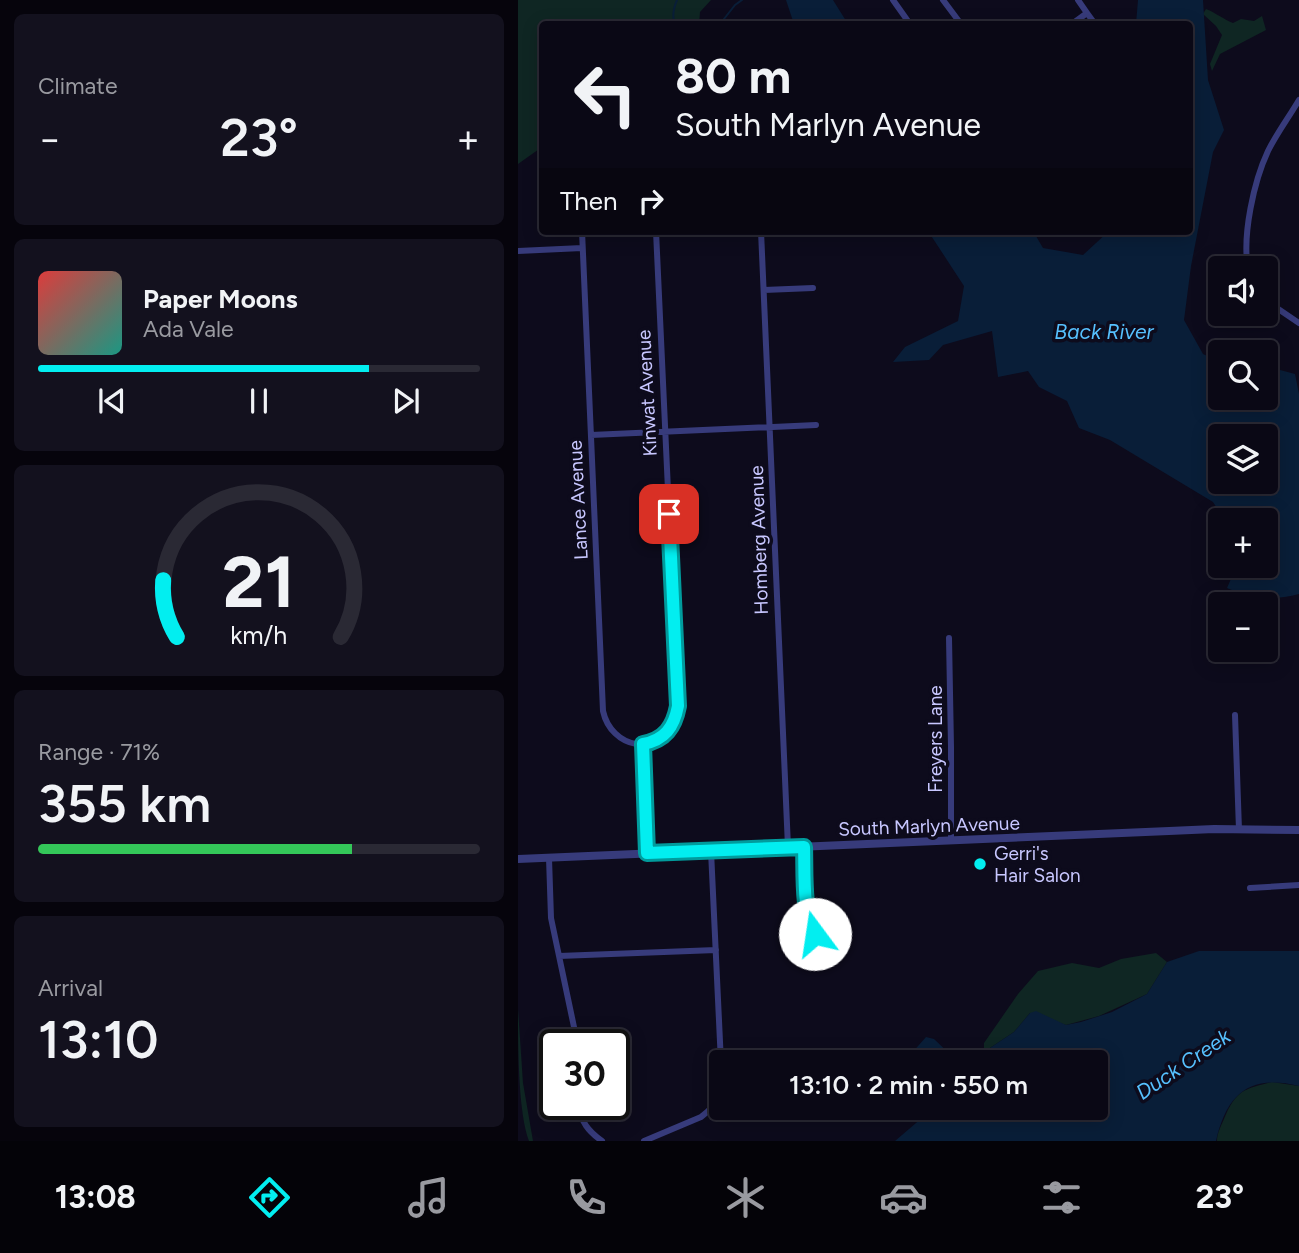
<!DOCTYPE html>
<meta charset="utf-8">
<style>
:root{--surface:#0a0815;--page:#13111e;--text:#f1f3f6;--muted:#999aa0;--line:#2a2934;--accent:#02eef0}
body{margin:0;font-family:Figtree,sans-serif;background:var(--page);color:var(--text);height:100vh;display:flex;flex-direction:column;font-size:26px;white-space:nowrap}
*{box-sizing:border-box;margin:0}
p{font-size:23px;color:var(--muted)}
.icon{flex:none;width:38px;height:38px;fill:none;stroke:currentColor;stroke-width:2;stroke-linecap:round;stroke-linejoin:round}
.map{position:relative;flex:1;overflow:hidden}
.sheet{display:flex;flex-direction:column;gap:14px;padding:14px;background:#06040c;width:518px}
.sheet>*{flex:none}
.hud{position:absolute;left:21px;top:21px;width:654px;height:214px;border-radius:7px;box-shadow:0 4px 18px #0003,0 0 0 2px var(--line);background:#0a0815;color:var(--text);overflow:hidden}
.fabs{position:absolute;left:690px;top:256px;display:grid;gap:14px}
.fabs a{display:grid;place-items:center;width:70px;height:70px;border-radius:7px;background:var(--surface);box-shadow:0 4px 18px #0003,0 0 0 2px var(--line);font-size:35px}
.speed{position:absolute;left:21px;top:1029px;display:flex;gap:14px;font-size:35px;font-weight:700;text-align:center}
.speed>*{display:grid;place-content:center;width:91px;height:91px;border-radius:50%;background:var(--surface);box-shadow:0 4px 18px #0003,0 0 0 2px var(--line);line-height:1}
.speed .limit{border:4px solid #111;border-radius:10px;background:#fff;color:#111}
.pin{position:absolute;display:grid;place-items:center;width:60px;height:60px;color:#fff;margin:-30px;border-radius:14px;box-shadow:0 4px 10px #0006}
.me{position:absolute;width:77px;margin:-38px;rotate:346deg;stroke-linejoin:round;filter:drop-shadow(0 0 5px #0008)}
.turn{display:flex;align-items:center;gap:24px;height:147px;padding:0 21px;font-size:32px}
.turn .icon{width:91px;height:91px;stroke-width:2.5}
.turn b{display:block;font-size:49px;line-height:60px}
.then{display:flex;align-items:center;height:66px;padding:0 21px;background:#0003;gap:14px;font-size:26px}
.big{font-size:52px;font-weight:600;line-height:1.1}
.sheet .card{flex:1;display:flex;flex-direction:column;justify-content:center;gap:10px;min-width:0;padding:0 24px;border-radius:10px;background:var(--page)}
.sheet .dial{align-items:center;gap:0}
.dial svg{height:182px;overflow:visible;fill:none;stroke:var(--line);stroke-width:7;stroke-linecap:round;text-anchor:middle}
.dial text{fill:var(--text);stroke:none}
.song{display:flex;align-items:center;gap:21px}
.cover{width:84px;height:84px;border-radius:10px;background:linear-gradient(135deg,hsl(0 70% 55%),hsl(170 70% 35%))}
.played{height:7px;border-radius:4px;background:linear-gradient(90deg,var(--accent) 75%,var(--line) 75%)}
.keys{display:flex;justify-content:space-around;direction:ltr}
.heat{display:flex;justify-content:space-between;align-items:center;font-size:38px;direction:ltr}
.charge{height:10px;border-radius:5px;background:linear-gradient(90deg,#34c759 71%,var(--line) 0)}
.trip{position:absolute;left:191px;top:1050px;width:399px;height:70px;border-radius:7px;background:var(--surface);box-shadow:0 4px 18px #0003,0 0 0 2px var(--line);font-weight:600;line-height:70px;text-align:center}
.tabs{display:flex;height:112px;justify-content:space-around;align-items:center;background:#040308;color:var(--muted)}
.tabs .icon{width:49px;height:49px}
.tabs .active{color:var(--accent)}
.tabs b{font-size:32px;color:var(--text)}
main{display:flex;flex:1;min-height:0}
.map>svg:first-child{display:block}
.green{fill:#0f2623}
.water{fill:#091e38;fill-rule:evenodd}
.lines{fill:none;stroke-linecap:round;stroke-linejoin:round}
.stream{stroke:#091e38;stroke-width:2}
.minor{stroke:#373b7b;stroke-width:6}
.tertiary{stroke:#373b7b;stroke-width:8}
.route-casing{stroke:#019b9c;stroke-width:18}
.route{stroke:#02eef0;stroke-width:12}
.poi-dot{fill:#02eef0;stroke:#0d0b1c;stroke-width:2.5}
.labels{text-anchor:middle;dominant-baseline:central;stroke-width:7;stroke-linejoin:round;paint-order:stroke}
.street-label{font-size:19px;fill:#c8c7ff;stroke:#0d0b1c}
.poi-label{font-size:19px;fill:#c8c7ff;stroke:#0d0b1c;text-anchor:start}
.water-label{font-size:21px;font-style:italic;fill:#56c0fe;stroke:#0d0b1c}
</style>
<main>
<section class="sheet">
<div class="card"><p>Climate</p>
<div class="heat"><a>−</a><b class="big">23°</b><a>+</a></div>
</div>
<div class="card">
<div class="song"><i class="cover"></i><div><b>Paper Moons</b><p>Ada Vale</p></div></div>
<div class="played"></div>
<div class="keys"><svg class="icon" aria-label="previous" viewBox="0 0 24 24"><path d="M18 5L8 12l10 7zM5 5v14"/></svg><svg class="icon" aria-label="pause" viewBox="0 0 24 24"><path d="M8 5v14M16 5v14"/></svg><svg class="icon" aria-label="next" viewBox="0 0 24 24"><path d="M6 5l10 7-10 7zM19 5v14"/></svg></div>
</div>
<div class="card dial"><svg viewBox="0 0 100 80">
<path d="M14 69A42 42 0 1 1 86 69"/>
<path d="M14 69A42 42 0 0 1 8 44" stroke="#02eef0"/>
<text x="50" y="56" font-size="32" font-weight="700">21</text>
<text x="50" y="72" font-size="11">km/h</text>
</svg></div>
<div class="card"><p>Range · 71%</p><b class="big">355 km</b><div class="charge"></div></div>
<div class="card"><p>Arrival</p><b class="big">13:10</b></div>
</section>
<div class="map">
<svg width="781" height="1141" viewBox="0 0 781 1141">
<rect width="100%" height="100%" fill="#0d0b1c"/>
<path class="green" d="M 0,0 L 193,0 L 182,12 L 181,24 L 24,24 L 24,147 L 0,164 Z
M 688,9 C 698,13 705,19 715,23 L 723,19 L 736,21 L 744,16 L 748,30 L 702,54 L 694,71 L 692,64 L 704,35 L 698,26 L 685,14 Z
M 638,953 L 649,962 L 629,994 L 581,1016 L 548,1025 L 512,1013 L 496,1032 L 466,1052 L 466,1043 L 500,994 L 520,971 L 554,963 L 581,968 L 603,959 Z
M 0,1009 L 5,1083 L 15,1141 L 11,1141 C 0,1112 0,1044 0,1009 Z
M 754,1082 L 781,1086 L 781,1141 L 699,1141 C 699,1133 703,1126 706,1119 C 718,1090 726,1089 754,1082 Z"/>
<path class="water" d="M 268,0 L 315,0 L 330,24 L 276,24 Z
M 620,0 L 685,0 L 690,80 L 706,130 L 695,152 L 673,266 L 666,320 L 685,354 L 702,362 L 702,397 L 747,397 L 747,372 L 762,370 L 777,374 L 781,394 L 781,594 C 756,601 733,599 709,588 L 719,565 L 747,565 L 747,520 L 707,520 L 695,502 L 592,440 L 561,428 L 549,401 L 521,387 L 510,371 L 480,377 L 474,331 L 425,345 L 411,360 L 375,362 L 387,347 L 440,321 L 446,286 L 410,231 L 515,231 L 525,248 L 565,255 L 591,231 L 672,231 L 672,24 L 618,24 ZM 702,436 L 747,436 L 747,481 L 702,481 Z
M 681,951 L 781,951 L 781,1086 C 732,1074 709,1093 698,1141 L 377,1141 L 405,1117 L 408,1108 L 578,1108 L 578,1062 L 394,1062 L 393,1054 L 408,1037 L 416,1039 L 437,1059 L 466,1052 L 496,1032 L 512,1013 L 518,1011 L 548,1025 L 563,1022 L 594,1012 L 629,994 L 649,962 Z"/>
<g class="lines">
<path class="stream" d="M 157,24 C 154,17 156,7 159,0
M 202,24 L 217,5 L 224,0"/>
<path class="minor" d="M 375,0 L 392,24
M 425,0 L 443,24
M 569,13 L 577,24
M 554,24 L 569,13 L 560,0
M 64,231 L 85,711 C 93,748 140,758 156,722 C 158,717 159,711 160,706 L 138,231
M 243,231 L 270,847
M 0,251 L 64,248
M 730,268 C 724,235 736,181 750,151 C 759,133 771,117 781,100
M 246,290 L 295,288
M 747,300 L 781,323
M 73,435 L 298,425
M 431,638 L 433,747 L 433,840
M 717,715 L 721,830
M 125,744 L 129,853
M 286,847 C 287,873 284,911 297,934
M 193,851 L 203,1063
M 31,858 L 33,918 L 56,1027 L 57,1045
M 732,888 L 781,885
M 41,956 L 198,950
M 60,1104 C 63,1122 70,1131 84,1141
M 126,1141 L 183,1117 C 193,1110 200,1101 203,1089"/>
<path class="tertiary" d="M 0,859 L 651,831 L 696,829 L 781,830"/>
</g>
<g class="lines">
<defs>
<path id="route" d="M 151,514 L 160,706 C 156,727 147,740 125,744 L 129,853 L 286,847 C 287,873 284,911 297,934"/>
</defs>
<use href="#route" class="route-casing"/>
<use href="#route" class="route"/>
</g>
<circle class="poi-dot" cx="462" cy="864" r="7"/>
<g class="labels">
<g class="street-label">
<text transform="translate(129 393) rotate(-93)">Kinwat Avenue</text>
<text transform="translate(60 500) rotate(-93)">Lance Avenue</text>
<text transform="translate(241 540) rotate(-92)">Homberg Avenue</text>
<text transform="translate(417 739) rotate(-90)">Freyers Lane</text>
<text transform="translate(411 826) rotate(-2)">South Marlyn Avenue</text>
</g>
<g class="poi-label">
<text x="476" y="853">Gerri's<tspan x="476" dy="22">Hair Salon</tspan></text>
</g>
<g class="water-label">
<text x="586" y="331">Back River</text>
<text transform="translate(665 1064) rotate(-34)">Duck Creek</text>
</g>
</g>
</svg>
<div class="fabs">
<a><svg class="icon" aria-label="sound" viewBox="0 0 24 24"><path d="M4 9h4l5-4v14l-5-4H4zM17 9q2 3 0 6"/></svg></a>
<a><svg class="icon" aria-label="search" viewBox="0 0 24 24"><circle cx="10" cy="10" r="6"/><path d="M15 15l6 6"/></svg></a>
<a><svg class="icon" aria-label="layers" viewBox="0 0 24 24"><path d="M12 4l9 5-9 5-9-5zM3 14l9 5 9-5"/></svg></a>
<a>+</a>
<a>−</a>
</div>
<div class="speed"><div class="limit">30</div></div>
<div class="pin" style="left:151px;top:514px;background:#d93025"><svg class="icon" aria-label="arrive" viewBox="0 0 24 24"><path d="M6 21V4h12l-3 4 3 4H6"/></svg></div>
<svg class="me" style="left:297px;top:934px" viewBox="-20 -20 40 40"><circle r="19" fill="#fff"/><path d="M0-13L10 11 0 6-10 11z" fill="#02eef0"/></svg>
<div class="trip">13:10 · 2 min · 550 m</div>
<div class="hud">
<div class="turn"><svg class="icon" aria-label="left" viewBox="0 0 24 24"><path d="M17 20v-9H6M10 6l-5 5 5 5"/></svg><div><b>80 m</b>South Marlyn Avenue</div></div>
<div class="then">Then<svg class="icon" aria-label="right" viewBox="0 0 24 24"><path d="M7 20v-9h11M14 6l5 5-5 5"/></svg></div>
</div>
</div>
</main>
<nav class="tabs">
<b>13:08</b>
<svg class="icon active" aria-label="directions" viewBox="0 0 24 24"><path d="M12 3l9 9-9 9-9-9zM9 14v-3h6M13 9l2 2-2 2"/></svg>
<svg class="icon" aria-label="music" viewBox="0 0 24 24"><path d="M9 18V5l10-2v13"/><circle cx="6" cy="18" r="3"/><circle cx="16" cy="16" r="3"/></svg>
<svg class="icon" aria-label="phone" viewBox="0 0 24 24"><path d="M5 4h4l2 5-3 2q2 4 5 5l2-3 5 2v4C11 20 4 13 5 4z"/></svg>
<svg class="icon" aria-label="climate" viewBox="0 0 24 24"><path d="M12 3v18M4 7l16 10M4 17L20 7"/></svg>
<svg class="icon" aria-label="car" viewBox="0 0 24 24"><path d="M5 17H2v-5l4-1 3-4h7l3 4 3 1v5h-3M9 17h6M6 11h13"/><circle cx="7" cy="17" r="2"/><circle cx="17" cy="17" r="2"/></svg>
<svg class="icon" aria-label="filters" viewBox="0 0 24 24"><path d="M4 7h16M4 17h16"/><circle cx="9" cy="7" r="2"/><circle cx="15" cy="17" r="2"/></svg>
<b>23°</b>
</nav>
